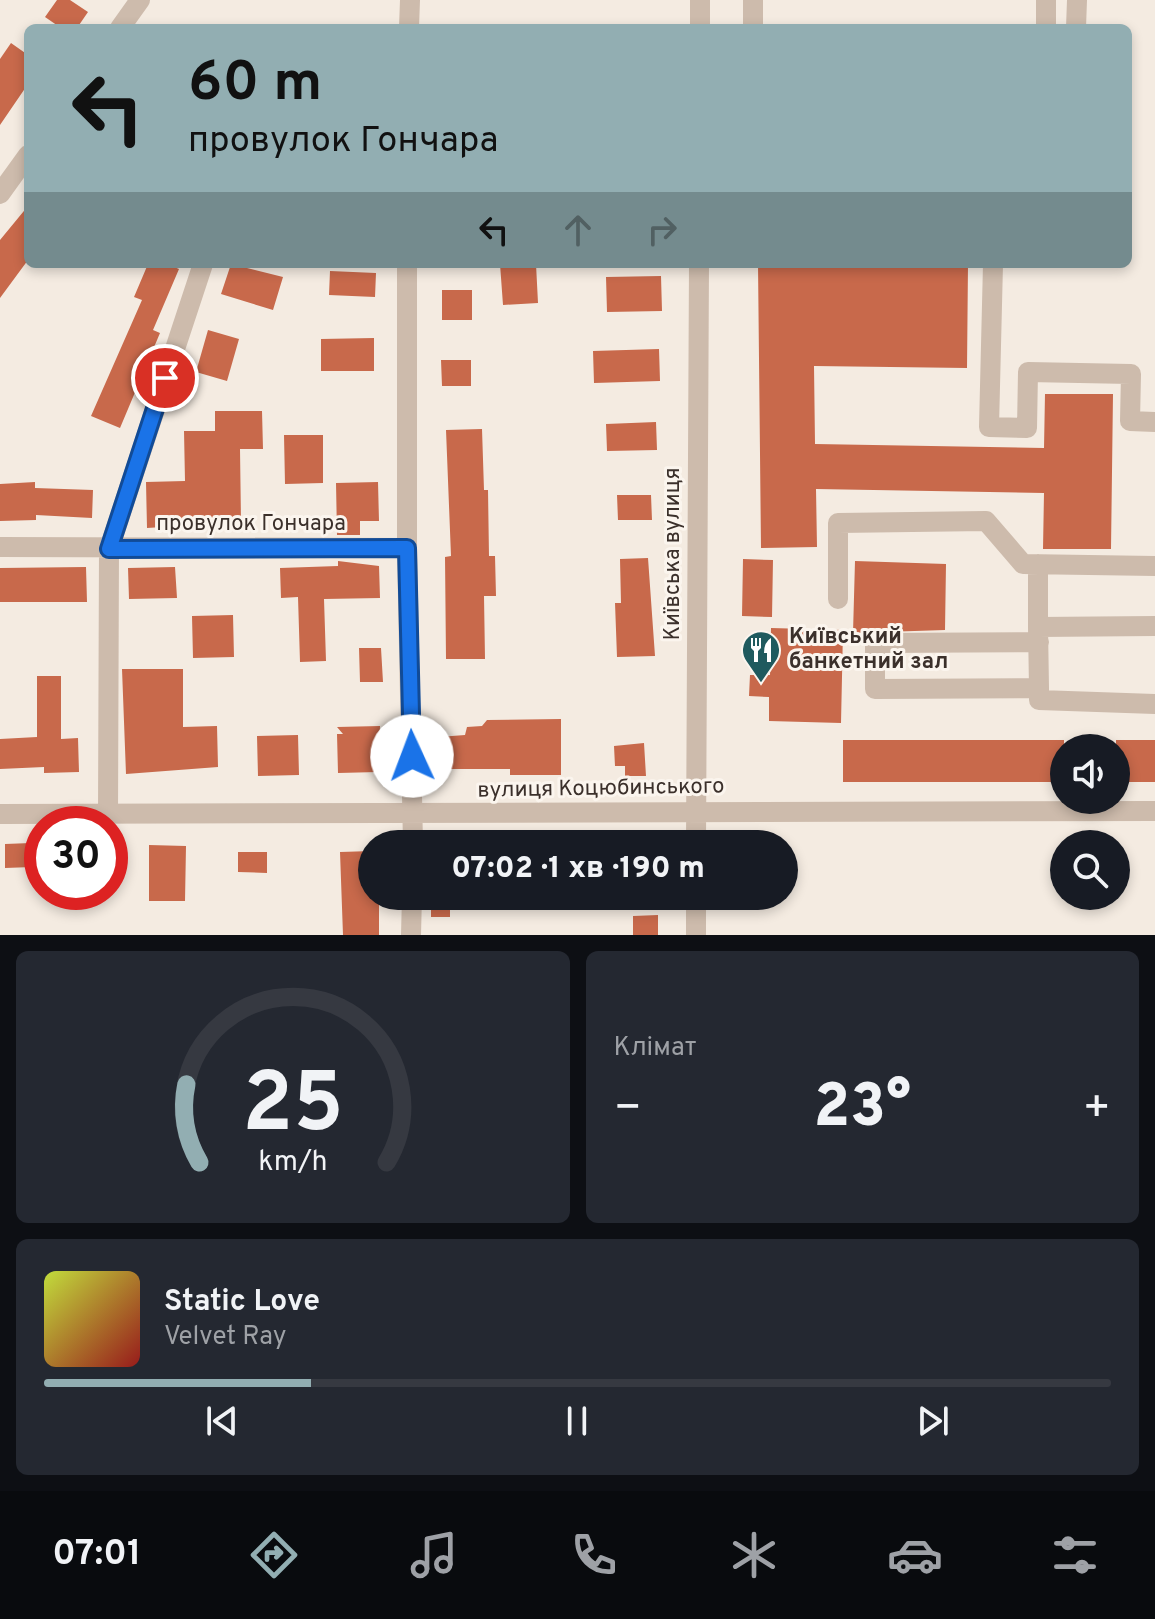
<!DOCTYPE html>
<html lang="uk">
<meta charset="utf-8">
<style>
:root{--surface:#171b24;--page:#242831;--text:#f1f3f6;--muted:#9ea1a6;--line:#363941;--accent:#92aeb2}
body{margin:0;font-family:Overpass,sans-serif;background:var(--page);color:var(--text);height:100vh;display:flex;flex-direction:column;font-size:30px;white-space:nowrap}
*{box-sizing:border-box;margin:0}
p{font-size:26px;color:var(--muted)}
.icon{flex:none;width:44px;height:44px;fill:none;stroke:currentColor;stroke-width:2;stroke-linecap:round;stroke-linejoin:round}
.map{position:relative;height:935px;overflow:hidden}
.panel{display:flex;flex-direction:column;gap:16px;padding:16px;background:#0d0f14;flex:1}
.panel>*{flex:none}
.banner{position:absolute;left:24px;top:24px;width:1108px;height:244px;border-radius:12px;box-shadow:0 4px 12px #0003;background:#92aeb2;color:#111;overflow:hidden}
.fabs{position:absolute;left:1050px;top:734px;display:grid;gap:16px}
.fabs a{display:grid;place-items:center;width:80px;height:80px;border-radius:50%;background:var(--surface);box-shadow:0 4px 12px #0003;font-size:40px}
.speed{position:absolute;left:24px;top:806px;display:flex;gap:16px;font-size:40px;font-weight:700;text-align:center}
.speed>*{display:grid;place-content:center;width:104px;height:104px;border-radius:50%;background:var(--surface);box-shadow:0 4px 12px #0003;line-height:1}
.speed .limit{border:12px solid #d22;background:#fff;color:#111}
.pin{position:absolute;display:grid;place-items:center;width:68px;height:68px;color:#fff;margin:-34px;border:4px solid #fff;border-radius:50%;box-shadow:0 2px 8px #0007}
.me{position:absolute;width:88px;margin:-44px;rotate:358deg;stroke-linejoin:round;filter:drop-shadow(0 0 6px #0008)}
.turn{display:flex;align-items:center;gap:28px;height:168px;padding:0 32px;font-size:36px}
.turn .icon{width:104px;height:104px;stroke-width:2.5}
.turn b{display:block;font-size:56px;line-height:68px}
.lanes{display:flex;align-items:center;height:76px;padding:0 32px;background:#0003;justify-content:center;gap:40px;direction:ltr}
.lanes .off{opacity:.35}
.big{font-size:60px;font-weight:800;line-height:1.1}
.panel .card{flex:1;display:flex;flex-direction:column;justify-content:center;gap:12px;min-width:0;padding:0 28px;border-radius:12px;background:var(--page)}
.panel .dial{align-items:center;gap:0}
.dial svg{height:208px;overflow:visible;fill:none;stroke:var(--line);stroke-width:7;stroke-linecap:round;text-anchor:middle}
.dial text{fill:var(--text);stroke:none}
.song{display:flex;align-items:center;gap:24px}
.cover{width:96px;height:96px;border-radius:12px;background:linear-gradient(135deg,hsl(70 70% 55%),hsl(0 70% 35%))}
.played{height:8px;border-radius:4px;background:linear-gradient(90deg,var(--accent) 25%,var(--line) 25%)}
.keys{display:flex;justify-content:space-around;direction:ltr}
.heat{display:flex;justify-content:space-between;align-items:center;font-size:44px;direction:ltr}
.panel .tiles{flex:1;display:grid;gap:16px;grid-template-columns:1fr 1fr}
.card:last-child{grid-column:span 2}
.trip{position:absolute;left:358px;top:830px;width:440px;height:80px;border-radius:40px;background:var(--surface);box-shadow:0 4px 12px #0003;font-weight:800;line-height:80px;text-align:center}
.tab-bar{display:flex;height:128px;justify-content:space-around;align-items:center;background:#090b0e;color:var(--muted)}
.tab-bar .icon{width:56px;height:56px}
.tab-bar .selected{color:var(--accent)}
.tab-bar b{font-size:36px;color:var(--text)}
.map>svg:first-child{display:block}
.building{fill:#c8694b}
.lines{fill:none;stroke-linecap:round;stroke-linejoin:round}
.minor{stroke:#cdbbac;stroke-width:20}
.route-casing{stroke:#114b97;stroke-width:20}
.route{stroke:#1a73e8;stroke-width:14}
.labels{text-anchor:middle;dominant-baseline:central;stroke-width:6;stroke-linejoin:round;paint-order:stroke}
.street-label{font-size:22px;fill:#3b302b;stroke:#fbf5ee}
.poi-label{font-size:22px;font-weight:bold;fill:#3b302b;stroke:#fbf5ee;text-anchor:start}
</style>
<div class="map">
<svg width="1155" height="935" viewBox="0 0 1155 935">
<rect width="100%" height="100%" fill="#f4ebe1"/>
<path class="building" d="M 57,0 L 70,0 L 88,12 L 77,28 L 61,28 L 45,17 Z
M 11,43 L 28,55 L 28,84 L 0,125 L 0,59 Z
M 28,206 L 28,260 L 0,298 L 0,240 Z
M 148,264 L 167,264 L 179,269 L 153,330 L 160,333 L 120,428 L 91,416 L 142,300 L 134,297 Z
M 231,264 L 283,277 L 273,310 L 221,294 Z
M 500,264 L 536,264 L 538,303 L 503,305 Z
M 758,264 L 968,264 L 967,368 L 814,366 L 815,444 L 1044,448 L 1045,394 L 1113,394 L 1111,549 L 1043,549 L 1044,493 L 816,489 L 817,547 L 761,548 Z
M 330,271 L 376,273 L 375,297 L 329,295 Z
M 661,276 L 662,311 L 607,312 L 606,277 Z
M 442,290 L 472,290 L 472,320 L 442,320 Z
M 208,330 L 239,339 L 227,381 L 196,372 Z
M 374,338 L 374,371 L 321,371 L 321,339 Z
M 659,349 L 660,381 L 594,383 L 593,351 Z
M 441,360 L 471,360 L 471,386 L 442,386 Z
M 215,411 L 262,411 L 263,449 L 240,449 L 241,522 L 147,528 L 146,482 L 185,481 L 184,431 L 215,431 Z
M 656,422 L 657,450 L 607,451 L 606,424 Z
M 482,429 L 484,490 L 488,490 L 489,556 L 495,556 L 496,596 L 484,596 L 485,659 L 446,659 L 445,557 L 451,556 L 446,430 Z
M 284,435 L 323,435 L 323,483 L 285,484 Z
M 35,482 L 35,488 L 93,490 L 92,518 L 36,515 L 36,520 L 0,521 L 0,484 Z
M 378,482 L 379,521 L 360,521 L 360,535 L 337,535 L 336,483 Z
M 617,495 L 651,495 L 652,520 L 618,520 Z
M 648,558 L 655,656 L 617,657 L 615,603 L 621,603 L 620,559 Z
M 743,559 L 773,560 L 772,617 L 742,616 Z
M 338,561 L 379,566 L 380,598 L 324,599 L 326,661 L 300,662 L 298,597 L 281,598 L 280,568 L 338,566 Z
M 855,561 L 946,564 L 945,630 L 853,633 Z
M 86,567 L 87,602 L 0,602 L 0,568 Z
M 175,567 L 177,598 L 129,599 L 128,568 Z
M 233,615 L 234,657 L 193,658 L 192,616 Z
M 771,628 L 843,630 L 841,723 L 769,721 L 769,697 L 749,696 L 750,675 L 770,675 Z
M 359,648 L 381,648 L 383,682 L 360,682 Z
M 122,669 L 183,669 L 183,727 L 217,726 L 218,767 L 126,774 Z
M 37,676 L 61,676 L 61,739 L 78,738 L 79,772 L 44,773 L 44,767 L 0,769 L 0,739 L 37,737 Z
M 561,719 L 561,775 L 510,775 L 510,769 L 442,769 L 439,737 L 465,735 L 467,727 L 482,726 L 487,720 Z
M 380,726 L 378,772 L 338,773 L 337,734 L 343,734 L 337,727 Z
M 298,735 L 299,775 L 258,776 L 257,736 Z
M 843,740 L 1064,740 L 1064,782 L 843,782 Z
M 1116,740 L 1155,740 L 1155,782 L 1116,782 Z
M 644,743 L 646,776 L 625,776 L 625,766 L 615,766 L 614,746 Z
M 31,843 L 32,867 L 5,868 L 5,844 Z
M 149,845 L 186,846 L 185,901 L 149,901 Z
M 372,851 L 372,896 L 379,896 L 379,935 L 343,935 L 340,852 Z
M 238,852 L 267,852 L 267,873 L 238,872 Z
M 431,896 L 450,896 L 450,917 L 431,917 Z
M 658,915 L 658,935 L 633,935 L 633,916 Z"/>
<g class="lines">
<path class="minor" d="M 120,28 L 140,0
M 409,28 L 410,0
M 700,28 L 700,0
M 753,28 L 753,0
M 1046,28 L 1046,0
M 1076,28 L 1077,0
M 0,194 L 28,155
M 407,264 L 407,548 L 413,844
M 993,264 L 989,427 L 1027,428 L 1028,372 L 1131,374 L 1130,421 L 1155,422
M 0,547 L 407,548
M 838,599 L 838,523 L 986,521 L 1023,564 L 1155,566
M 1038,627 L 1038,564
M 1039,642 L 875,643 L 875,689 L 1039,688 L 1038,627 L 1155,626
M 1039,688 L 1039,700 L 1155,704
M 0,814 L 1155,811
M 108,815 L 109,549 L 203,264
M 696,844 L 699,264
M 696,896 L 696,935
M 411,935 L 412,896"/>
</g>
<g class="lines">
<defs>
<path id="route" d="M 165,378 L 109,549 L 407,548 L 412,756"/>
</defs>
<use href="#route" class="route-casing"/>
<use href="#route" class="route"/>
</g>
<defs>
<symbol id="restaurant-pin" viewBox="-11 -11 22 30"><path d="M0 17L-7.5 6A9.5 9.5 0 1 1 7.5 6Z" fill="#1f5a5e" stroke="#fbf5ee"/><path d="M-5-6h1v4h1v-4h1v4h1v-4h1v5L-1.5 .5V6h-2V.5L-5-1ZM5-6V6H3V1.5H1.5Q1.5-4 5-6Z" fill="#fff"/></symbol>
</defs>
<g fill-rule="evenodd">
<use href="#restaurant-pin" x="739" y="628" width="44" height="60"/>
</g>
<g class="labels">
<g class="street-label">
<text x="251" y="524">провулок Гончара</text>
<text transform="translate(673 554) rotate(-90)">Київська вулиця</text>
<text transform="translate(601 789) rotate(-1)">вулиця Коцюбинського</text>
</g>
<g class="poi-label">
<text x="789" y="637">Київський<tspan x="789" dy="25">банкетний зал</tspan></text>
</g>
</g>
</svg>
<div class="fabs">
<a><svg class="icon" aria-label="sound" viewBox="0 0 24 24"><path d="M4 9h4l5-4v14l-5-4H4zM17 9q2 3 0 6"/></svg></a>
<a><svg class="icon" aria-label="search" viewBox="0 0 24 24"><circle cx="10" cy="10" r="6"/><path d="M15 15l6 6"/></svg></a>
</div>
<div class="speed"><div class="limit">30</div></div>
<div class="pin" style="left:165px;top:378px;background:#d93025"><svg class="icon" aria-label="arrive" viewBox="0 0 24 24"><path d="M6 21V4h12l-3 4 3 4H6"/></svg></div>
<svg class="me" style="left:412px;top:756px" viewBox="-20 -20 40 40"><circle r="19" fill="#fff"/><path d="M0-13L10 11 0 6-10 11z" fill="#1a73e8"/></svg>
<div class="trip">07:02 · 1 хв · 190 m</div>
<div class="banner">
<div class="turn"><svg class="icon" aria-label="left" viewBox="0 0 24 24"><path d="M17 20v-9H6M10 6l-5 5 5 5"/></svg><div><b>60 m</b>провулок Гончара</div></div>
<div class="lanes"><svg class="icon" aria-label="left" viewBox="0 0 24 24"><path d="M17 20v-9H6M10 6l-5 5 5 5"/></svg><svg class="icon off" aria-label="ahead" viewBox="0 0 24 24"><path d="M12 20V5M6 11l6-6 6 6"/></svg><svg class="icon off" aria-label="right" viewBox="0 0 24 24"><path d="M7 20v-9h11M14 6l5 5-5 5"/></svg></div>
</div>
</div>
<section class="panel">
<div class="tiles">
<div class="card dial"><svg viewBox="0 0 100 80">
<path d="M14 69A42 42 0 1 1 86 69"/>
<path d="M14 69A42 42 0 0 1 9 39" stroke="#92aeb2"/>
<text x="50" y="56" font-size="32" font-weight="700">25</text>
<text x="50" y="72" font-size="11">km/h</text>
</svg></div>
<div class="card"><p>Клімат</p>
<div class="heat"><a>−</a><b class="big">23°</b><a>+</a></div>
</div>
<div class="card">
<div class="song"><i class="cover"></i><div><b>Static Love</b><p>Velvet Ray</p></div></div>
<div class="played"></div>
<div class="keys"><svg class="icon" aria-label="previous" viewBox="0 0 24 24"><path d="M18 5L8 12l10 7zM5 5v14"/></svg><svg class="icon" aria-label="pause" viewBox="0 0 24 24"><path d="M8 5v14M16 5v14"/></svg><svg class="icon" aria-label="next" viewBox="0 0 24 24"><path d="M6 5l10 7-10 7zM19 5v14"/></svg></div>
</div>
</div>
</section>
<nav class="tab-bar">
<b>07:01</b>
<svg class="icon selected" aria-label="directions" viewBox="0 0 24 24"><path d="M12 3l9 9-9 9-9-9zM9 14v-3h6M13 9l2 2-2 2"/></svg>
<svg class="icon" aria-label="music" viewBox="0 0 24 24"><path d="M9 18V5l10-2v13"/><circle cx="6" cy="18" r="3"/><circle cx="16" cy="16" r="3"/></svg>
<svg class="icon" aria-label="phone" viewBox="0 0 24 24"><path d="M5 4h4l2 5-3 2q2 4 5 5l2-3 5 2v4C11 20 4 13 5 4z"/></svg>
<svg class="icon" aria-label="climate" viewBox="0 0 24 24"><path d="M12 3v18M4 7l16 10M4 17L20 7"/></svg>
<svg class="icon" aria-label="car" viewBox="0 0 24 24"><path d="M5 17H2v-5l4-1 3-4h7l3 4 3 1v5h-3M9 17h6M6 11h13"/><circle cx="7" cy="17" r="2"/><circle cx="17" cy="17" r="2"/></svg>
<svg class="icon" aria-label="filters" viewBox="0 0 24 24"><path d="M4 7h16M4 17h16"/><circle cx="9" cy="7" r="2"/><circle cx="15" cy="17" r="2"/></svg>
</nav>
